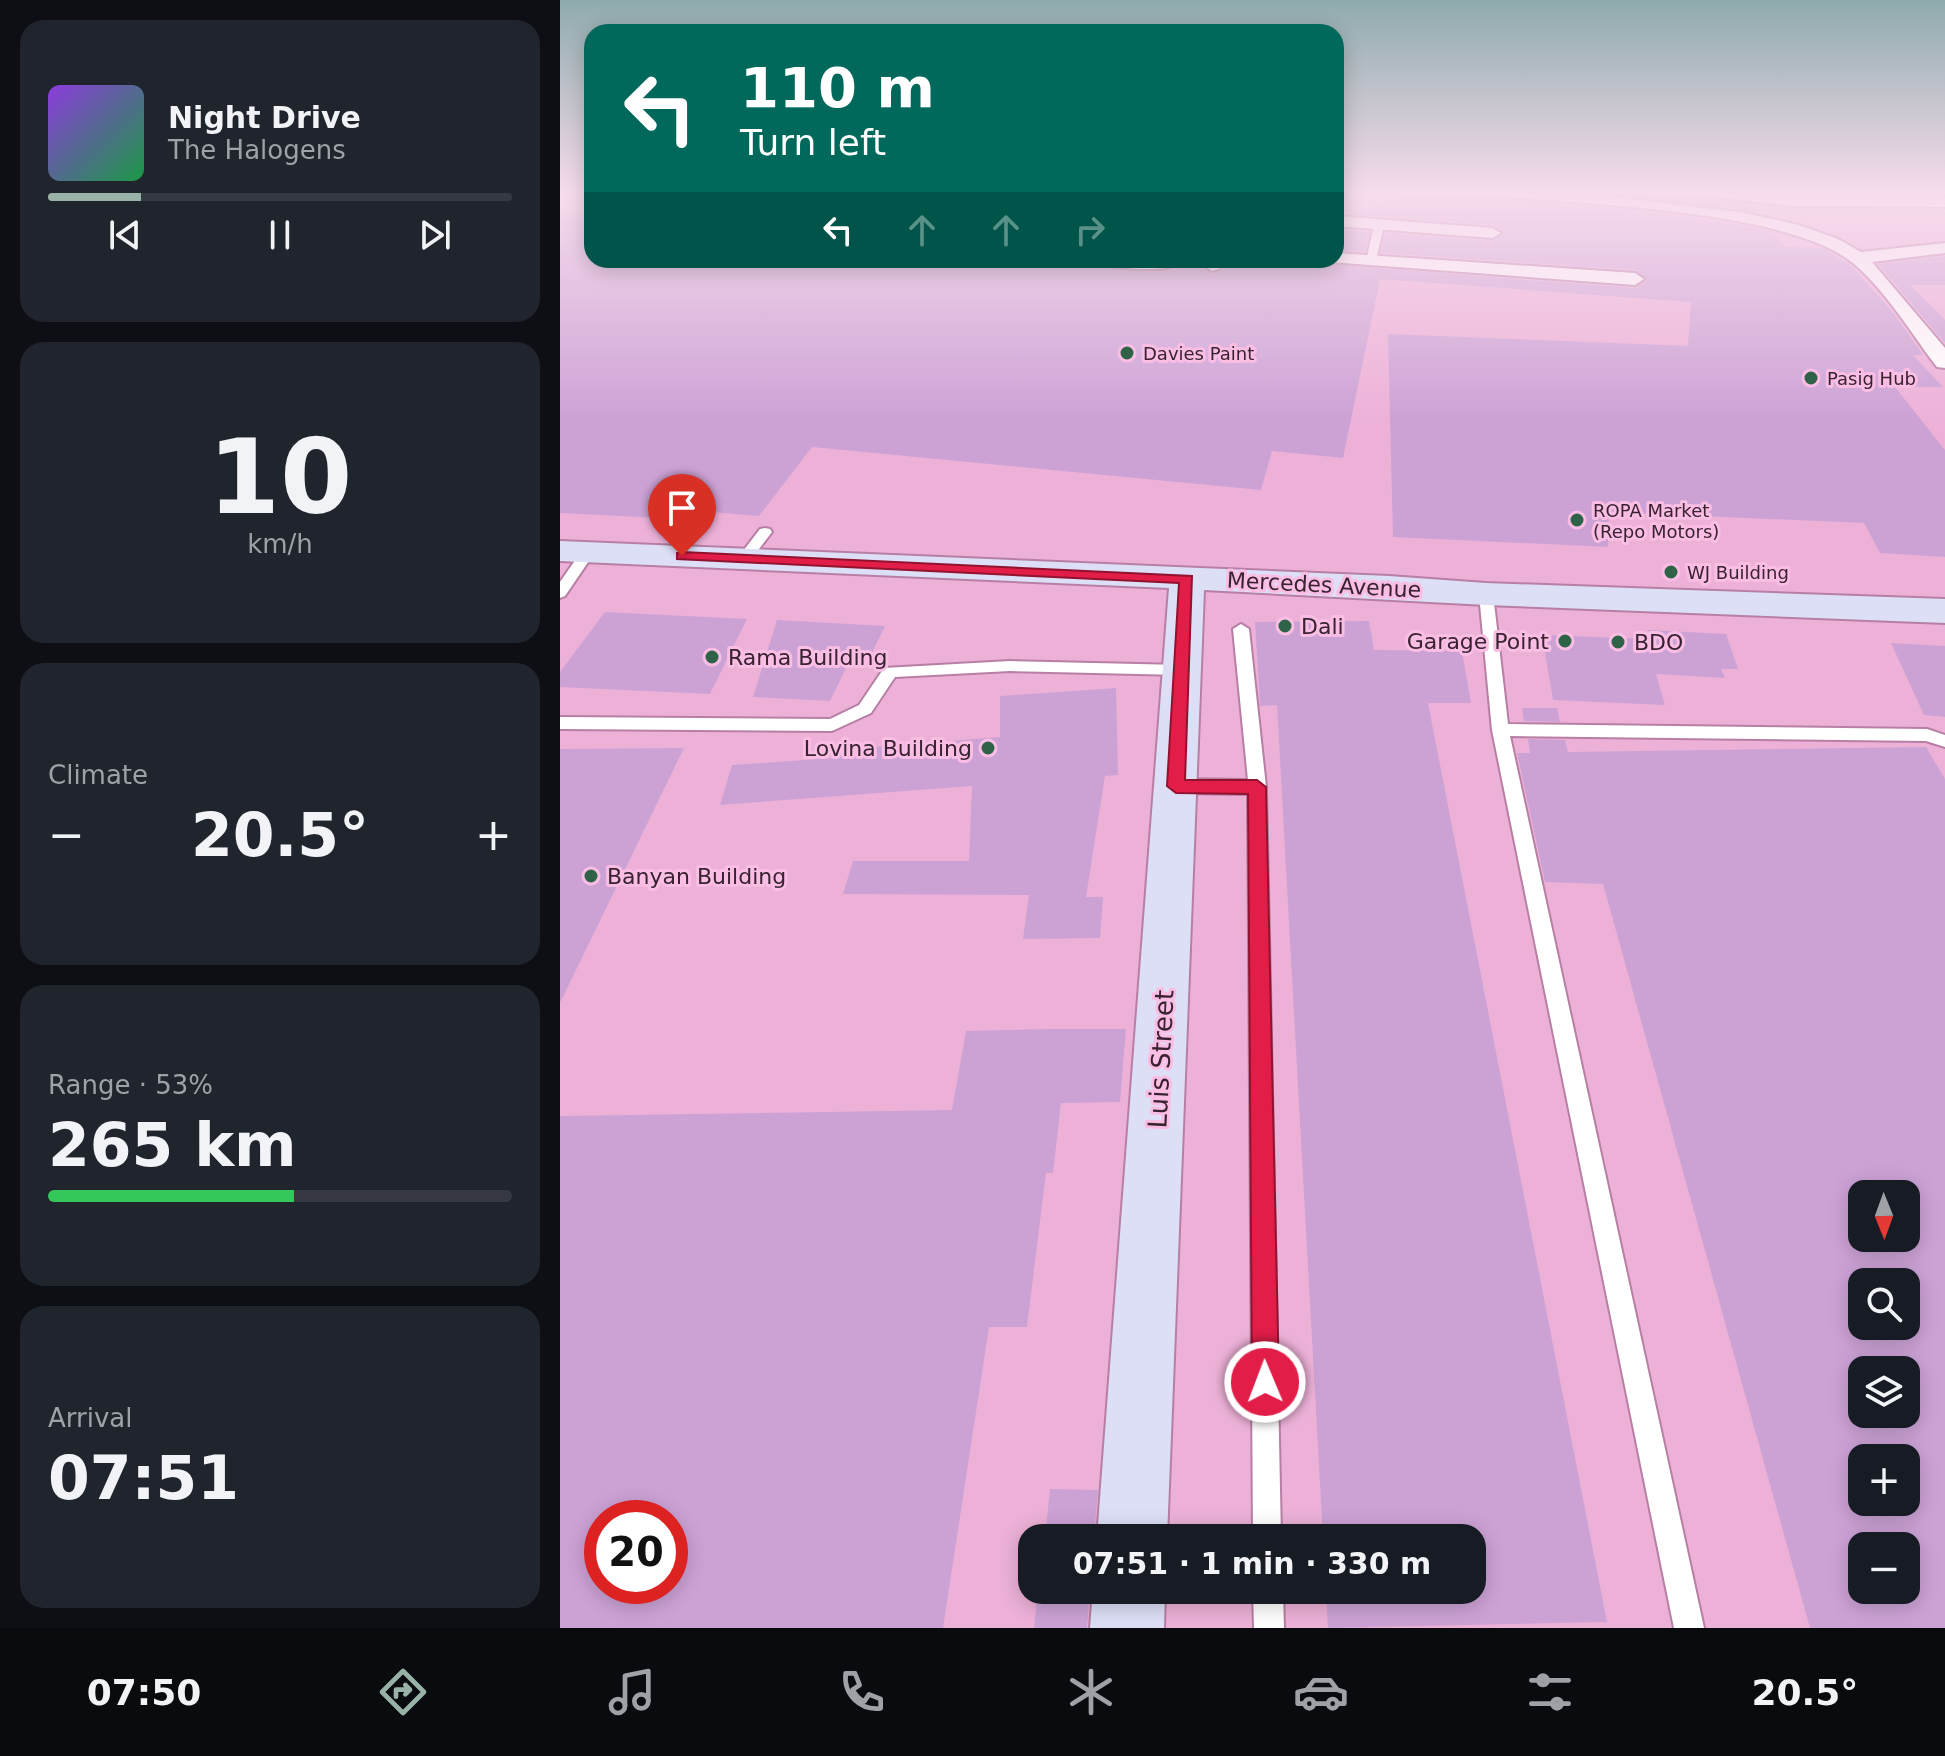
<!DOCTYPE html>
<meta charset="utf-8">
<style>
:root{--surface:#171b24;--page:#20242c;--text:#f1f3f6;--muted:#9ea1a6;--line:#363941;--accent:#99b2a8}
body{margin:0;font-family:"DejaVu Sans",sans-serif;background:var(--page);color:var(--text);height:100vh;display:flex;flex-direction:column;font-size:30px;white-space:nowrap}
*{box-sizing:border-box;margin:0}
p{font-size:26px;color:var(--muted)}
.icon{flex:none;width:44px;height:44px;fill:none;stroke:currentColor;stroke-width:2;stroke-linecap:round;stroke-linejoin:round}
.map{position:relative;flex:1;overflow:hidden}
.side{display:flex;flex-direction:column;gap:20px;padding:20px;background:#0d0f14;width:560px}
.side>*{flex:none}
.banner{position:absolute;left:24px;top:24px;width:760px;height:244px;border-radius:24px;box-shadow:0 4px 20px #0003;background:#00695c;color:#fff;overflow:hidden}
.needle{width:52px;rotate:179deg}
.controls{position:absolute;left:1288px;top:1180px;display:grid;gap:16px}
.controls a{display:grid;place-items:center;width:72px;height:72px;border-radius:16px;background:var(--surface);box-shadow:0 4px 20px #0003;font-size:40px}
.speed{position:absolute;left:24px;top:1500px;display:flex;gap:16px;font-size:40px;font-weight:700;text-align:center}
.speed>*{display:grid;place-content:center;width:104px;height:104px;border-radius:50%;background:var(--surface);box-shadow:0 4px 20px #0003;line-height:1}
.speed .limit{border:12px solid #d22;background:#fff;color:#111}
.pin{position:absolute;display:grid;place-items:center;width:68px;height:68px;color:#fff;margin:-82px -34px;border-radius:50% 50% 50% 0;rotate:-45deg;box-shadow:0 0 8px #0007}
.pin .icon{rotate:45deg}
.me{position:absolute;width:88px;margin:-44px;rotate:359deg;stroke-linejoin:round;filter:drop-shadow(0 0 6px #0008)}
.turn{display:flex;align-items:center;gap:28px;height:168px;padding:0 24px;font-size:36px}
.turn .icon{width:104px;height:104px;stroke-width:2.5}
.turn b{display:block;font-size:56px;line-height:68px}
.lanes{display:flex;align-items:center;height:76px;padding:0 24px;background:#0003;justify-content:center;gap:40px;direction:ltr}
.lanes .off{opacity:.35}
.big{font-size:60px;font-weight:700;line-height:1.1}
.side .tile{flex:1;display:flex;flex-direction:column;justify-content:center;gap:12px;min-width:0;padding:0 28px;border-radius:24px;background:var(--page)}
.side .dial{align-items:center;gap:0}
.dial b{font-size:104px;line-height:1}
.song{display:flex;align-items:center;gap:24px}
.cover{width:96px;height:96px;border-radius:12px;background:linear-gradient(135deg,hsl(270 70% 55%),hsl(140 70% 35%))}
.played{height:8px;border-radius:4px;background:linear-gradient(90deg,var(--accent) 20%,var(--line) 20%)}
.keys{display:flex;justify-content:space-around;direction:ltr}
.heat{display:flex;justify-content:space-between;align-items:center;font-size:44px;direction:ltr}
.charge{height:12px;border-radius:6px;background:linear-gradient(90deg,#34c759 53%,var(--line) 0)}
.trip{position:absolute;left:458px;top:1524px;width:468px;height:80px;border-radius:24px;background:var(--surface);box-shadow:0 4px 20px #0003;font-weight:700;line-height:80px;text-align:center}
.menu{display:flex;height:128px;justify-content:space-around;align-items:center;background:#090b0e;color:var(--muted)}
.menu .icon{width:56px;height:56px}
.menu .selected{color:var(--accent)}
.menu b{font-size:36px;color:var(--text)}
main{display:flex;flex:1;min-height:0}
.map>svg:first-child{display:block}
.building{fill:#cca2d5;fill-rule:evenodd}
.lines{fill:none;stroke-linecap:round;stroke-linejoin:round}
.lane-casing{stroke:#b77fa4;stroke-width:4}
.street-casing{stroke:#b77fa4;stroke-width:4}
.secondary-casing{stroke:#b77fa4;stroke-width:4}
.lane{fill:#fff;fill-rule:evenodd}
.street{fill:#fff;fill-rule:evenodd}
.secondary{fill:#dddff7;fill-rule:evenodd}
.route{fill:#e11d48;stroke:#92132f;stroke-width:2}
.poi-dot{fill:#2e6348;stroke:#fabee5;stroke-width:3}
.labels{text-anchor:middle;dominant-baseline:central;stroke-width:6;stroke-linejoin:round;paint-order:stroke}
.far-poi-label{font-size:18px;fill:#392231;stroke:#fabee5;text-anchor:start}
.street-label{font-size:22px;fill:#392231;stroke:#fabee5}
.poi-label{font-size:22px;fill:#392231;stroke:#fabee5;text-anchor:start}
.near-street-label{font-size:26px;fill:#392231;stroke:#fabee5}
</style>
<main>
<section class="side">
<div class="tile">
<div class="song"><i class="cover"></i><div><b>Night Drive</b><p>The Halogens</p></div></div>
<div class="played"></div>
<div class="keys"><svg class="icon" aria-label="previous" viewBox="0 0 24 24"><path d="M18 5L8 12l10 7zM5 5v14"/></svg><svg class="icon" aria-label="pause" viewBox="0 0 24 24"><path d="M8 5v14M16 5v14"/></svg><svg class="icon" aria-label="next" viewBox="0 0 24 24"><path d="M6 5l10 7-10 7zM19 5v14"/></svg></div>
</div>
<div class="tile dial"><b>10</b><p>km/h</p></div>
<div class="tile"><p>Climate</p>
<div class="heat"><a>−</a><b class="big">20.5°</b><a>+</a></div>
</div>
<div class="tile"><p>Range · 53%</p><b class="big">265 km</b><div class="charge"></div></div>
<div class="tile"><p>Arrival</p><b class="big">07:51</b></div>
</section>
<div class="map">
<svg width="1385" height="1628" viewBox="0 0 1385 1628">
<rect width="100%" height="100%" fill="#edb1d8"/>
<path class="building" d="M 865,192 L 939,192 L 950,200 L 1079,211 L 1178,224 L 1213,232 L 1225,247 L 1262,248 L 1291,265 L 1335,315 L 1363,355 L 1353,355 L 1383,387 L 1335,387 L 1385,450 L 1385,557 L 1320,553 L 1304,523 L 1049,512 L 1048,547 L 833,537 L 828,334 L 1128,346 L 1131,302 L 820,279 L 783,458 L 712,451 L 701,490 L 252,447 L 199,516 L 127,510 L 120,519 L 0,513 L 0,211 L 32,212 L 32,260 L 494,260 L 589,272 L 617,270 L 622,260 L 642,260 L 641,268 L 653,274 L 662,270 L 666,260 L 713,260 L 1075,288 L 1087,280 L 1075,270 L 821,253 L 825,233 L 932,241 L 944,232 L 932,225 L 787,214 Z
M 1038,192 L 1145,193 L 1156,200 L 1191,204 L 1198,213 Z
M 776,229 L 809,232 L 805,252 L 776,250 Z
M 1385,256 L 1385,285 L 1350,285 L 1385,320 L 1385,343 L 1318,264 Z
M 45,612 L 187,619 L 150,694 L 0,687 L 0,672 Z
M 217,620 L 325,626 L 310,657 L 292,656 L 270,701 L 193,697 Z
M 809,621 L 814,650 L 902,651 L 911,703 L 868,703 L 1047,1622 L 768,1628 L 766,1590 L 912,1590 L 912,1538 L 763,1538 L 717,705 L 700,706 L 695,622 Z
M 1088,630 L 1166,634 L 1178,669 L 1161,669 L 1165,678 L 1096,674 L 1105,705 L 993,700 L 982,635 L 1090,639 Z
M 1331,643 L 1385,646 L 1385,717 L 1364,715 Z
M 556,688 L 558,775 L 545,776 L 526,897 L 543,897 L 540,938 L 463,939 L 469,895 L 283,894 L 293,861 L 409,861 L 412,786 L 160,805 L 172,765 L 274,758 L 276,750 L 440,737 L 440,696 Z
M 962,708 L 997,708 L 1000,722 L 964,721 Z
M 968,739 L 1005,740 L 1008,752 L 1366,747 L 1385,779 L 1385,1628 L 1250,1628 L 1043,884 L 985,882 L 957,753 L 970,753 ZM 1302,1194 L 1346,1194 L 1346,1238 L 1302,1238 ZM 1302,1282 L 1346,1282 L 1346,1326 L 1302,1326 ZM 1302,1370 L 1346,1370 L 1346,1414 L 1302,1414 ZM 1302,1458 L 1346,1458 L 1346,1502 L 1302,1502 ZM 1302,1546 L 1346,1546 L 1346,1590 L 1302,1590 Z
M 124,748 L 104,789 L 0,1003 L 0,749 Z
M 490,1029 L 566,1029 L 560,1102 L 501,1103 L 493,1173 L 486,1173 L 467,1327 L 429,1327 L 383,1628 L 0,1628 L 0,1116 L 392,1110 L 406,1031 ZM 42,1518 L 110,1518 L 110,1586 L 42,1586 Z
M 490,1489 L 538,1490 L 534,1538 L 485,1538 Z
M 478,1590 L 530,1590 L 527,1628 L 474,1628 Z"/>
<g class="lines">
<defs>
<path id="lane" d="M 819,222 L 824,225 L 816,261 L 811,264 L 806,261 L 814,225 Z
M 205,528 L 210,529 L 212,532 L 189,562 L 179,562 L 177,559 L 200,529 Z
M 28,548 L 35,552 L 5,596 L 0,598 L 0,582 L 23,549 Z
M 926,589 L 933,594 L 948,724 L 1367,729 L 1385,735 L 1385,747 L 1366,741 L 950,736 L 1144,1628 L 1114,1628 L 932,730 L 919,594 Z
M 681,624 L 689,629 L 706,787 L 721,1538 L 693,1538 L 688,794 L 616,793 L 607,786 L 616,779 L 688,780 L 673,629 Z
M 450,661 L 622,665 L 630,670 L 622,675 L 450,671 L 335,677 L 311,713 L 272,731 L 0,729 L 0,717 L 270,719 L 299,705 L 324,668 Z
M 693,1590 L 723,1590 L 724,1628 L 694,1628 Z"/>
<path id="street" d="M 942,192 L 1029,194 L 1185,213 L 1239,225 L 1278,239 L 1301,252 L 1385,243 L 1385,253 L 1312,262 L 1385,348 L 1385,368 L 1377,367 C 1351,333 1326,291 1293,263 C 1229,211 1035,205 950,197 Z
M 1148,192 L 1385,197 L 1385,207 L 1232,206 L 1156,197 Z
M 776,216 L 932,228 L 941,233 L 932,238 L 776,226 Z
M 776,253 L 1075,273 L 1084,279 L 1075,285 L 770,262 L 776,260 Z
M 537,260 L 613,260 L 616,264 C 607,273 546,269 537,260 Z
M 645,260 L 663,260 L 659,269 L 652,271 L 643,265 Z"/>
<path id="secondary" d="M 0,541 L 829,576 L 926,583 L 1385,599 L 1385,623 L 926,605 L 644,590 L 607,1538 L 537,1538 L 609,588 L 0,561 Z
M 533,1590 L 605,1590 L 604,1628 L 530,1628 Z"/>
</defs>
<use href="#lane" class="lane-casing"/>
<use href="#street" class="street-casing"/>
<use href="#secondary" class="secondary-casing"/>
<use href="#lane" class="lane"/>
<use href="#street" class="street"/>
<use href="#secondary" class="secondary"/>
</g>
<linearGradient id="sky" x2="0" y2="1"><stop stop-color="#8fabac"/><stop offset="0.46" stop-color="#f7dced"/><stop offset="1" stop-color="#f7dced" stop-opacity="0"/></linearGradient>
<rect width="1385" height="420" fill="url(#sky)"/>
<path class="route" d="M 122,552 L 632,576 L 625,780 L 697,780 L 706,787 L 719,1382 L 715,1391 L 705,1395 L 696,1391 L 692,1382 L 688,794 L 616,793 L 607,786 L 619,583 L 117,559 L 117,553 Z"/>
<g class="poi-dot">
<circle cx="567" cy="353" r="8"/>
<circle cx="1251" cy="378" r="8"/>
<circle cx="1017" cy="520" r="8"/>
<circle cx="1111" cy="572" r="8"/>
<circle cx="725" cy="626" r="8"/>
<circle cx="1005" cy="641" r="8"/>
<circle cx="1058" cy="642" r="8"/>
<circle cx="152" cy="657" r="8"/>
<circle cx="428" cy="748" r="8"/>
<circle cx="31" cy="876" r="8"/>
</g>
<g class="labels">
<g class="far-poi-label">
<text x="583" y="353">Davies Paint</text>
<text x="1267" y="378">Pasig Hub</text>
<text x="1033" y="510">ROPA Market<tspan x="1033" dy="21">(Repo Motors)</tspan></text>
<text x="1127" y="572">WJ Building</text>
</g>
<g class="street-label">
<text transform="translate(764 585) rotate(3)">Mercedes Avenue</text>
</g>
<g class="poi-label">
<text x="741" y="626">Dali</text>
<text x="989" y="641" text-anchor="end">Garage Point</text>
<text x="1074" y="642">BDO</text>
<text x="168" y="657">Rama Building</text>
<text x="412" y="748" text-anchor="end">Lovina Building</text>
<text x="47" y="876">Banyan Building</text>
</g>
<g class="near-street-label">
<text transform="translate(601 1059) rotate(-87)">Luis Street</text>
</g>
</g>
</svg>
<div class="controls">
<a><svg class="needle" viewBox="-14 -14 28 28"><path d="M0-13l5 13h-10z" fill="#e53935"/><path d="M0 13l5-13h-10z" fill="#9ea1a6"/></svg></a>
<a><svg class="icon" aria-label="search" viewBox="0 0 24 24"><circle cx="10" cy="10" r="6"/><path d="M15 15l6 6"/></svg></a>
<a><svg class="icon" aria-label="layers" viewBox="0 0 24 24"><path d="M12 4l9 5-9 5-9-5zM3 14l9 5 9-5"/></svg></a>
<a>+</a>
<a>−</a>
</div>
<div class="speed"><div class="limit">20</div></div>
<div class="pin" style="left:122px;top:556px;background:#d93025"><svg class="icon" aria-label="arrive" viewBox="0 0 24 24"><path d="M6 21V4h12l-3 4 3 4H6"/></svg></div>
<svg class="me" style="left:705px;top:1382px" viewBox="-20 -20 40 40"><circle r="17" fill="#e11d48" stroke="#fff" stroke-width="3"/><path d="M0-11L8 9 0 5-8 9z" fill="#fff"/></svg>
<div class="trip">07:51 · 1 min · 330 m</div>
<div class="banner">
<div class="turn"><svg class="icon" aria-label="left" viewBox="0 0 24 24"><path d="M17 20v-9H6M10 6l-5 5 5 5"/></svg><div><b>110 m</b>Turn left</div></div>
<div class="lanes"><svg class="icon" aria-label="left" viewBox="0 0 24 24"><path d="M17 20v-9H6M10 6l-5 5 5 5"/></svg><svg class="icon off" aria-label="ahead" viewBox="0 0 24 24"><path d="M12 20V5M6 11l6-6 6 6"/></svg><svg class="icon off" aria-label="ahead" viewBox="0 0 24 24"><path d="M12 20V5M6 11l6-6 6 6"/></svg><svg class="icon off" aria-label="right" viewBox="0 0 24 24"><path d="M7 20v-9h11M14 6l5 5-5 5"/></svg></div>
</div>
</div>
</main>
<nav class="menu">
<b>07:50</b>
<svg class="icon selected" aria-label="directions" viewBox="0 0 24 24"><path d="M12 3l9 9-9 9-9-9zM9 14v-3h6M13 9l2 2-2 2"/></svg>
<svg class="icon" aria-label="music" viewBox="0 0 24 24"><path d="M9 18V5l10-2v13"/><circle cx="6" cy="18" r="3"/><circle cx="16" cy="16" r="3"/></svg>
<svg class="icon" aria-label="phone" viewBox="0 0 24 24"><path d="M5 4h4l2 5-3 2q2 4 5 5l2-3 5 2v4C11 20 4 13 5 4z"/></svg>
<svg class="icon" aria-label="climate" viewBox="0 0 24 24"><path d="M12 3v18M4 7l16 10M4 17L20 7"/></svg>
<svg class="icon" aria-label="car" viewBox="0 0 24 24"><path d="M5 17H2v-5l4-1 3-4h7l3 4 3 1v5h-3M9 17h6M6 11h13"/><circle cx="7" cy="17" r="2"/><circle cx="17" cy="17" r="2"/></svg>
<svg class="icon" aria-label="filters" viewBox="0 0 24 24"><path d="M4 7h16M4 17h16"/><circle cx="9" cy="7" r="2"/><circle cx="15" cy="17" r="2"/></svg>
<b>20.5°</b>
</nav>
